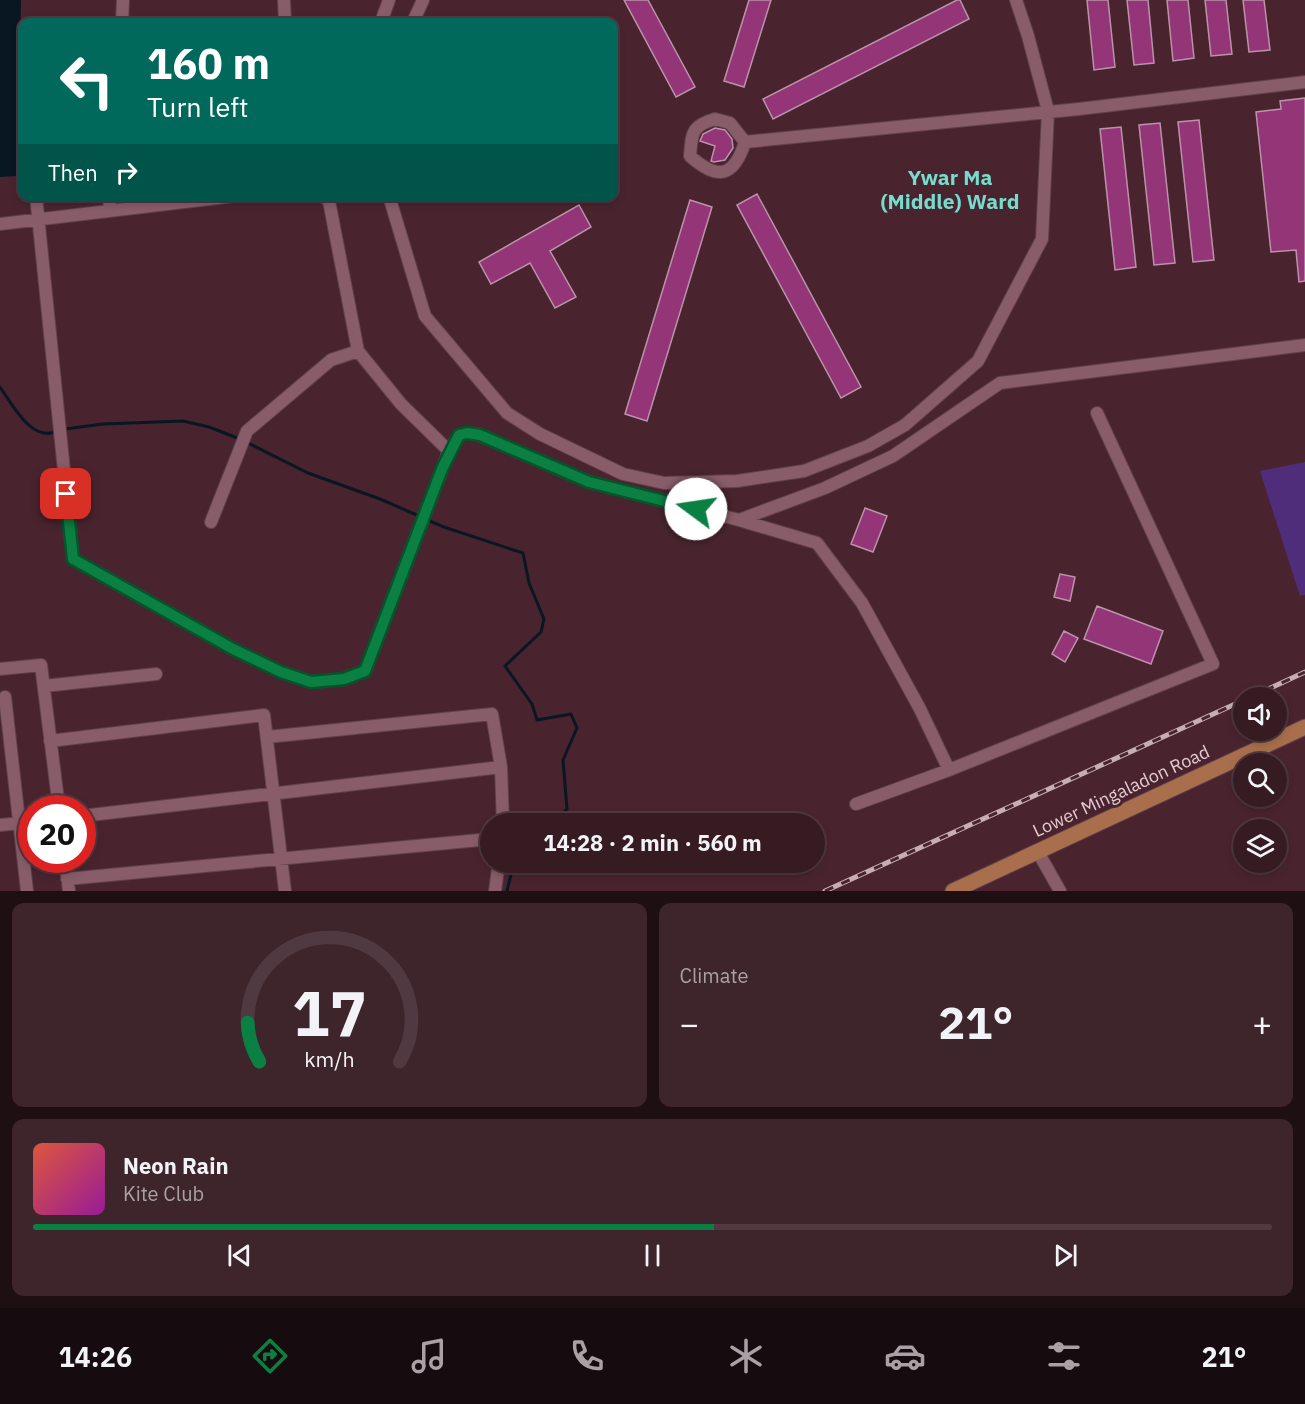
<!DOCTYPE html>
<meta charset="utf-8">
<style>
:root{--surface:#371b23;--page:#3e242b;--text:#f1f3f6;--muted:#aaa1a6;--line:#513941;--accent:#0b8043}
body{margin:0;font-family:"IBM Plex Sans",sans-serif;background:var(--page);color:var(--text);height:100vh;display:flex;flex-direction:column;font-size:22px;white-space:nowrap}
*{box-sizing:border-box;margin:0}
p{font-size:20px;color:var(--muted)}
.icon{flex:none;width:33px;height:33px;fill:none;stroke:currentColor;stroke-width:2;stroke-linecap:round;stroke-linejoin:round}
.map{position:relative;height:891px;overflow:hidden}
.panel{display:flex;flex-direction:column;gap:12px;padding:12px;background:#1e0f13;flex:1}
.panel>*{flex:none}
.hud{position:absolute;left:18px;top:18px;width:600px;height:183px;border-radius:12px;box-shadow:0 3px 9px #0003,0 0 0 2px var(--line);background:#00695c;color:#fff;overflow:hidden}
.fabs{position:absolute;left:1233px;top:687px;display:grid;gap:12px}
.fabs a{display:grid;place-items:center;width:54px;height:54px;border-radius:50%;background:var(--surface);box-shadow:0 3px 9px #0003,0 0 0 2px var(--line);font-size:30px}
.speed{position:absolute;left:18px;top:795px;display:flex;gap:12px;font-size:30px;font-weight:700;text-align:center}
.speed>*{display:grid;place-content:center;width:78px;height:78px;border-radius:50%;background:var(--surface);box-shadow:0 3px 9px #0003,0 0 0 2px var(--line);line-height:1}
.speed .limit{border:9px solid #d22;background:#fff;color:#111}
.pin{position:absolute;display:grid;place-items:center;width:51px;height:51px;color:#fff;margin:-26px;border-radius:12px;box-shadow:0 3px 9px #0006}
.me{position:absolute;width:66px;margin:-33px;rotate:284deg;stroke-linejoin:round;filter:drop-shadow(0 0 4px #0008)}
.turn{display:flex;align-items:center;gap:21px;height:126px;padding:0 30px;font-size:27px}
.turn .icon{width:78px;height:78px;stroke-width:2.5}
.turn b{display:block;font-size:42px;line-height:51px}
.then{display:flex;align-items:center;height:57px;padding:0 30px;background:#0003;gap:12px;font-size:22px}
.big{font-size:45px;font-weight:800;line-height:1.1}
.panel .card{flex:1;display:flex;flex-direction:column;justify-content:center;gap:9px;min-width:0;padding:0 21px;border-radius:12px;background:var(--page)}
.panel .dial{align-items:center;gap:0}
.dial svg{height:156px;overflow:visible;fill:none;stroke:var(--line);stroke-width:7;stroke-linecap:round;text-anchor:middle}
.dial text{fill:var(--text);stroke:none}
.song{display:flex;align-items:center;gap:18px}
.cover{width:72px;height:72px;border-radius:9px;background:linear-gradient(135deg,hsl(10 70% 55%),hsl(300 70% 35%))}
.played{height:6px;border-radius:3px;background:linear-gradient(90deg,var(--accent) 55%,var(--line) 55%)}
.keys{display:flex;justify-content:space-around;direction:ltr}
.heat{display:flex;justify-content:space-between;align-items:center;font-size:33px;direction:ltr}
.panel .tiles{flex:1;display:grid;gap:12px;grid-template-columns:1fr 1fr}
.card:last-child{grid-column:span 2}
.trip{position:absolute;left:480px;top:813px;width:345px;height:60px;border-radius:30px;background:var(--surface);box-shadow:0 3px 9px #0003,0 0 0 2px var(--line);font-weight:800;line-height:60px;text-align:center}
.menu{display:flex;height:96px;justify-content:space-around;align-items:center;background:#160b0e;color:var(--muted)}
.menu .icon{width:42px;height:42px}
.menu .selected{color:var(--accent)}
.menu b{font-size:27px;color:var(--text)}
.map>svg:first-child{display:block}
.green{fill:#502d7b}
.water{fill:#091722}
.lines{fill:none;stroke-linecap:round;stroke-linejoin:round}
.stream{stroke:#091722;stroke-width:3}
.building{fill:#933576;stroke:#ba93ab;stroke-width:1.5}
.minor-casing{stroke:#60414b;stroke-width:14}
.major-casing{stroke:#60414b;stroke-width:17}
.minor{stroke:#885d69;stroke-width:12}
.major{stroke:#a96f4c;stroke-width:15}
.rail-casing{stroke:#c8adb4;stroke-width:5}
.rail{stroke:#49242f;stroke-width:3;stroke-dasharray:9;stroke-linecap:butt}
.route-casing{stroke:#07532c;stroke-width:15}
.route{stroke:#0b8043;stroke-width:10}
.labels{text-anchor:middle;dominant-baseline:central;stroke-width:6;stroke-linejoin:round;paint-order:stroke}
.street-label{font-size:18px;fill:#e4cbd1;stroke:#49242f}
.quarter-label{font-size:21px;font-weight:bold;fill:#76ddcc;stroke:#49242f}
</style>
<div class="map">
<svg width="1305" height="891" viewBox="0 0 1305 891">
<rect width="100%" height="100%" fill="#49242f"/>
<path class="green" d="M 1305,462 L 1305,595 L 1300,596 L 1260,471 Z"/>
<path class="water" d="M 0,0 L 21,0 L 18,176 L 0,177 Z"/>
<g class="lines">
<path class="stream" d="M 0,387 C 12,404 31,441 55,432
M 65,429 L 103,424 L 183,421 L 209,427 L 240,439
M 246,442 L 308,473 L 380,499 L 419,516
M 425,519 L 444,527 L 523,553 L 529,583 L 544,619 L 541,632 L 505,666 L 532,704 L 537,720 L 571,714 L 577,728 L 563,760 L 567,809 L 551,824
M 507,891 L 514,862"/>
</g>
<path class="building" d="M 624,0 L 648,0 L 695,87 L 676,97 Z
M 749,0 L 771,0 L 744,87 L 724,81 Z
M 957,0 L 960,0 L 969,19 L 773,119 L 763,99 Z
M 1087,0 L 1108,0 L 1115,67 L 1094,70 Z
M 1127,0 L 1148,0 L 1154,63 L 1134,65 Z
M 1167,0 L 1188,0 L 1194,58 L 1173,61 Z
M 1205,0 L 1226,0 L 1232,54 L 1211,56 Z
M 1243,0 L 1264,0 L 1270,50 L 1249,52 Z
M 1305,98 L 1305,281 L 1299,282 L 1296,250 L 1271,252 L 1256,112 L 1281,109 L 1280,101 Z
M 1199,120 L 1214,260 L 1193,262 L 1178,122 Z
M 1160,123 L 1175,263 L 1154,265 L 1139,125 Z
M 1121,127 L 1136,267 L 1115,270 L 1100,129 Z
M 715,128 L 725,130 L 732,139 L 733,148 L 725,160 L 714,162 L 711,161 L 715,146 L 700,141 L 703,134 Z
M 757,194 L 861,387 L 841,398 L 737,205 Z
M 690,200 L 712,207 L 647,421 L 625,414 Z
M 579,205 L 591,227 L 550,251 L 576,297 L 555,308 L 530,263 L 491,284 L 479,262 Z
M 865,508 L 887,516 L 873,552 L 851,544 Z
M 1060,574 L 1075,577 L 1070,601 L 1054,597 Z
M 1097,606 L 1163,631 L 1151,664 L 1084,639 Z
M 1064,631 L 1078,638 L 1065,662 L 1052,654 Z"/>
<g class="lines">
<defs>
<path id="minor" d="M 284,0 L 285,22
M 122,22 L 123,0
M 381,22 L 389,0
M 413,22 L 423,0
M 715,119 L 730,123 L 745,142 C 734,177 718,181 690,156 C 692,133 691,126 715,119 Z
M 745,142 L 1079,109 L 1305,82
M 36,196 L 73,559 L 233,649 L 281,672 L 311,682 L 344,679 L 365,671 L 449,451 C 459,435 460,431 479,435 L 589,482 L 739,520 L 817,543 L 862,603 L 920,709 L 949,770 L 856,804
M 323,196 L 329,201 L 358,351 L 401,404 L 449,451
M 389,196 L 425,316 L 507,413 L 540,434 L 623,474 L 664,483 L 737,481 L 804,471 L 868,446 L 905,425 L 978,361 L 1042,239 L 1048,111 L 1028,36 L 1016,0
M 109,211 L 110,196
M 0,224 L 234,196
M 739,520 L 825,488 L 893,456 L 1000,383 L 1305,345
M 211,522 L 247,431 L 331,360 L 358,351
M 0,669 L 41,665 L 59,808
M 44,686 L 156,674
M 5,697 L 27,891
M 267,737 L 492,714 L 501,767 L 503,824
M 50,741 L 264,715 L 285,891
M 949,770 L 1213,664 L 1097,413
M 82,816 L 501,767
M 0,825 L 32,822
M 1038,852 L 1060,891
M 65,860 L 69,891
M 67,879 L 490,839
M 495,891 L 499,862"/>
<path id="major" d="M 953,891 L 1305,727"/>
</defs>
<use href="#minor" class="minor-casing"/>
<use href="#major" class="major-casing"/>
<use href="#minor" class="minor"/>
<use href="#major" class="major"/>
<defs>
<path id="rail" d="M 1249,698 L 1305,672
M 825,891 L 1244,700"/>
</defs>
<use href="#rail" class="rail-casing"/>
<use href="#rail" class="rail"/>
</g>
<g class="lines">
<defs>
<path id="route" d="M 66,494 L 73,559 L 233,649 L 281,672 L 311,682 L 344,679 L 365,671 L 442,469 L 459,435 L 467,433 L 480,435 L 589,482 L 696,509"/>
</defs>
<use href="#route" class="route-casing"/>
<use href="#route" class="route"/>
</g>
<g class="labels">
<g class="street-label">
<text transform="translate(1121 791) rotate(-25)">Lower Mingaladon Road</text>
</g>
<g class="quarter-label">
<text x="950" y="177">Ywar Ma<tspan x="950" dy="24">(Middle) Ward</tspan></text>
</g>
</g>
</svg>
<div class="fabs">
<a><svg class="icon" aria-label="sound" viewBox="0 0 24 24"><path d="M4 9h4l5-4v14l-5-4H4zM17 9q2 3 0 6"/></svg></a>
<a><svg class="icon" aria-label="search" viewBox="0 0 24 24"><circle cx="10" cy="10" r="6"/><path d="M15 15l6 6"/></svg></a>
<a><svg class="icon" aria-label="layers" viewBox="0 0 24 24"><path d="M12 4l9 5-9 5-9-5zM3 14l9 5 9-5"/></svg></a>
</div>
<div class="speed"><div class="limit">20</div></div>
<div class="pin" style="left:66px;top:494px;background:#d93025"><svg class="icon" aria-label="arrive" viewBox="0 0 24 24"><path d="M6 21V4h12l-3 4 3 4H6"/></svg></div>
<svg class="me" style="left:696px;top:509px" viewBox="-20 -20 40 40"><circle r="19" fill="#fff"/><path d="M0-13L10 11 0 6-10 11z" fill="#0b8043"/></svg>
<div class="trip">14:28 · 2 min · 560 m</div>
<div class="hud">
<div class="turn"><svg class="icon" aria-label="left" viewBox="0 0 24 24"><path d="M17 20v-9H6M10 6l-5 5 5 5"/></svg><div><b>160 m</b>Turn left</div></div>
<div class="then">Then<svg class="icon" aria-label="right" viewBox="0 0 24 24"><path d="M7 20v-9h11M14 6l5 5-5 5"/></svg></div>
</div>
</div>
<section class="panel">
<div class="tiles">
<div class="card dial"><svg viewBox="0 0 100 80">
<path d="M14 69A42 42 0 1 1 86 69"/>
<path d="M14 69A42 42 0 0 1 8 49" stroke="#0b8043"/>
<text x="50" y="56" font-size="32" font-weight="700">17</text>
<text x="50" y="72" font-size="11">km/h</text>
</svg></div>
<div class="card"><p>Climate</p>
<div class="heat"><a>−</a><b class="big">21°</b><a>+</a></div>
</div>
<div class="card">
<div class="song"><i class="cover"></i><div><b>Neon Rain</b><p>Kite Club</p></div></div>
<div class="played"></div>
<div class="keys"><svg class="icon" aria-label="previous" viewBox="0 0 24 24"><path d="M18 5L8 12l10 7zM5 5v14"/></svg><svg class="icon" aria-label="pause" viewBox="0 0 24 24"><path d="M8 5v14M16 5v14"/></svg><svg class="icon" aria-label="next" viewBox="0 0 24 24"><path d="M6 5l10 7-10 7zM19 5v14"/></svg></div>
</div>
</div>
</section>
<nav class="menu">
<b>14:26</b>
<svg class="icon selected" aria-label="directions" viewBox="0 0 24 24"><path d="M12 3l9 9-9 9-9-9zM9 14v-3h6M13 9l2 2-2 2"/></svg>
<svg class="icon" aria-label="music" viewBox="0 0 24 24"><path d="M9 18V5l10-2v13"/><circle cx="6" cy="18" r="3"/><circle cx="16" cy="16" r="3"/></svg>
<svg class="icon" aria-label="phone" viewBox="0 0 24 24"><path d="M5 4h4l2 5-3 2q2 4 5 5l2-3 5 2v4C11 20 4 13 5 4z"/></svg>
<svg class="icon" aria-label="climate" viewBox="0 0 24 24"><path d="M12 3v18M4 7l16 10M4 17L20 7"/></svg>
<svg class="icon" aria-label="car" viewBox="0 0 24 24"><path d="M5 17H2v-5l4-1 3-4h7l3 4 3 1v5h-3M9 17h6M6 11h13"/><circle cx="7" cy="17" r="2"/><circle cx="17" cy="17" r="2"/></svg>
<svg class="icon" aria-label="filters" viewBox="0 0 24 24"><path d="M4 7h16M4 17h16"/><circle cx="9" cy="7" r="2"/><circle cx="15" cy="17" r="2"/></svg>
<b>21°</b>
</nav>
